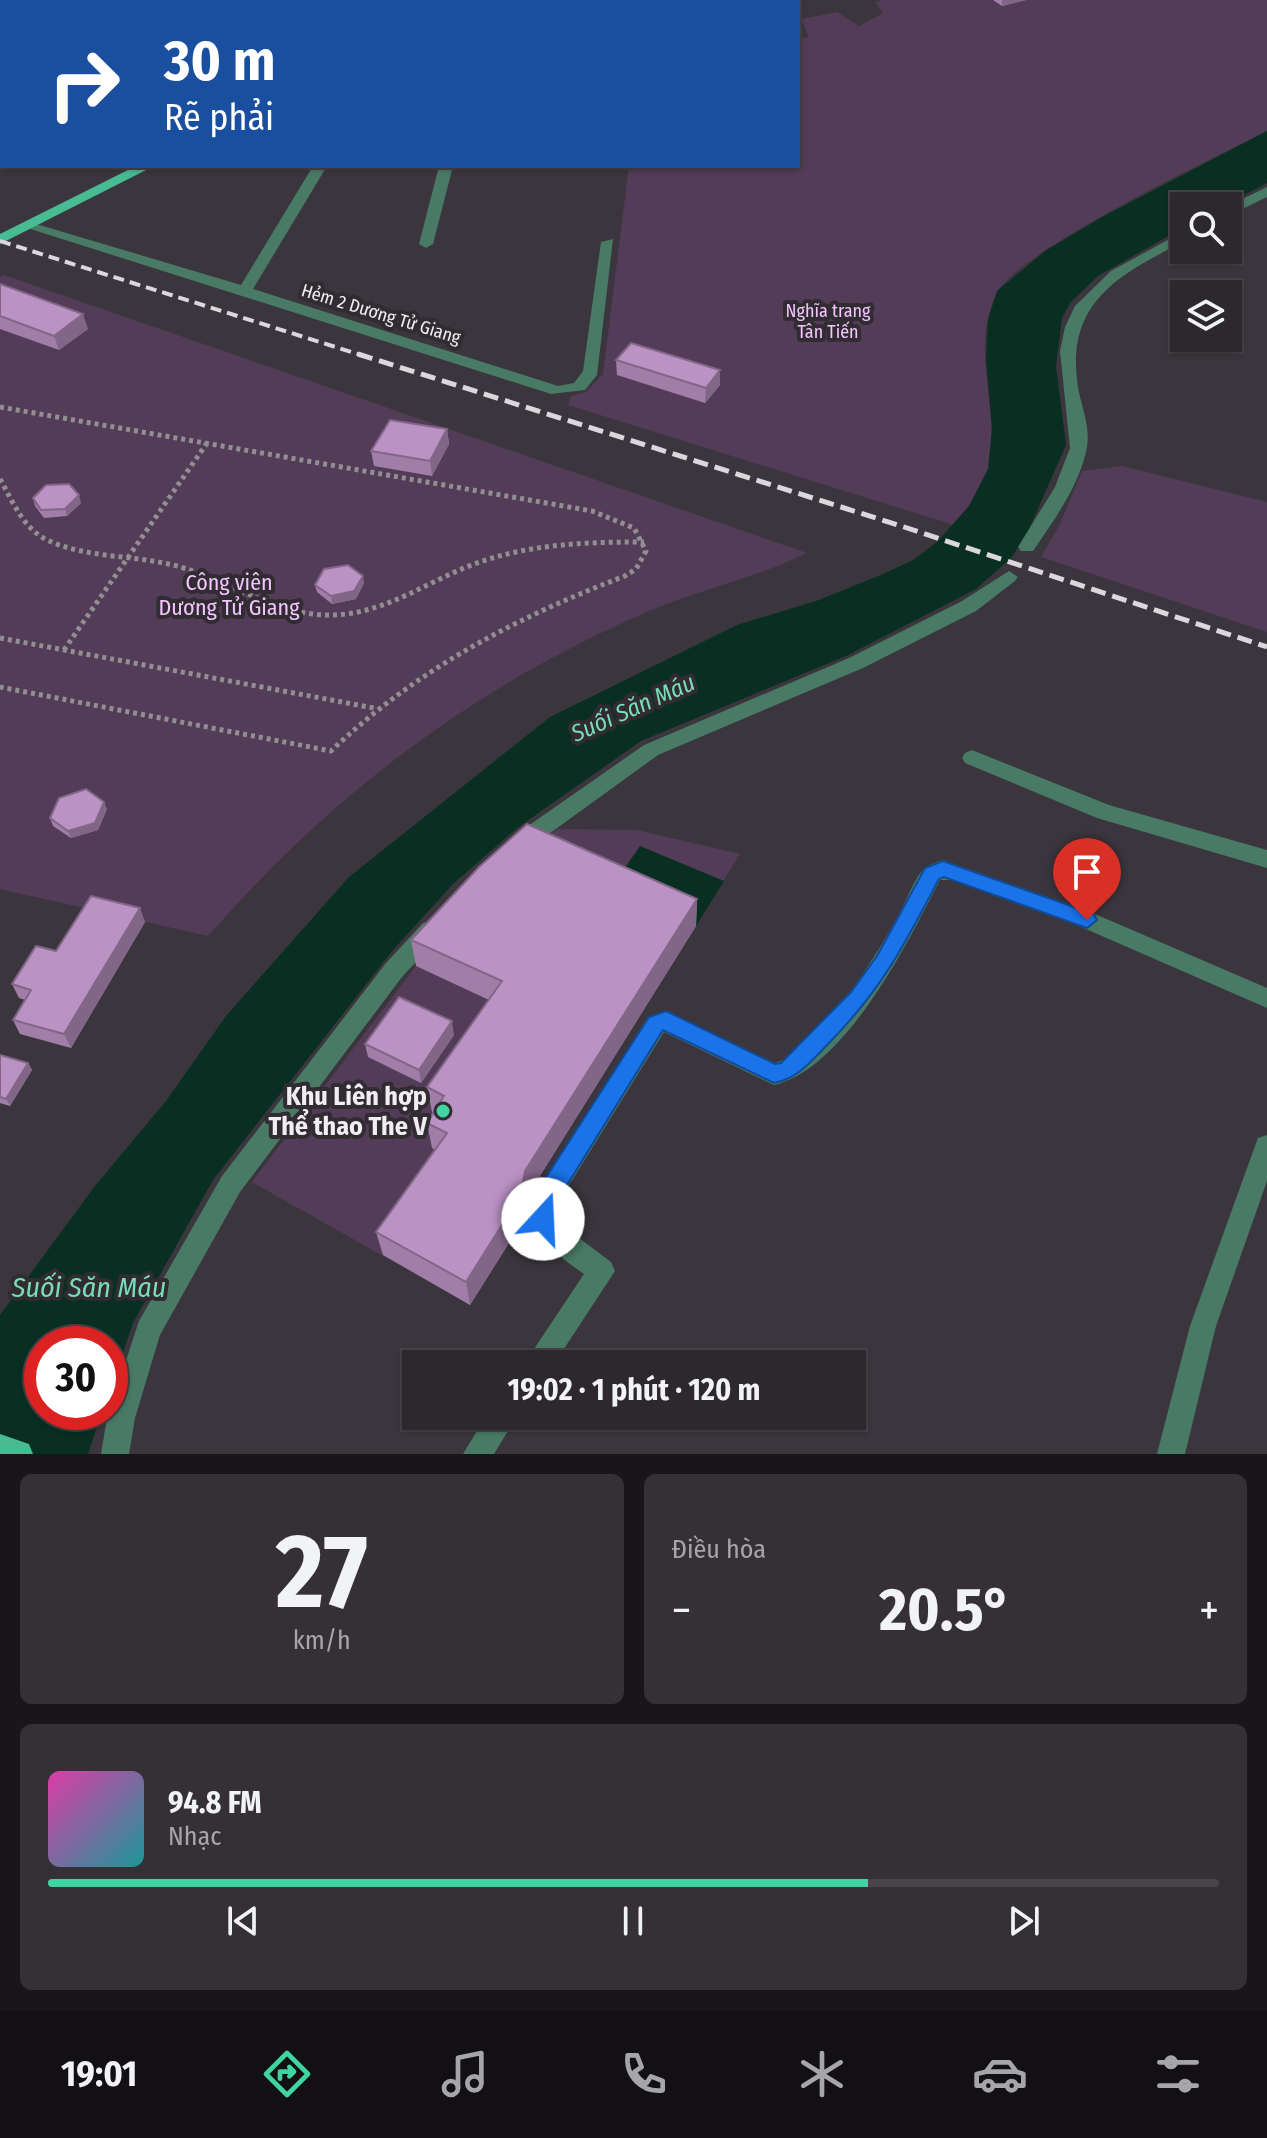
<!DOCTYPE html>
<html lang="vi">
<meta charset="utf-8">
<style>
:root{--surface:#2c282e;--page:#343036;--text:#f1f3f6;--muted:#a6a6aa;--line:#48444a;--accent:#40d4a2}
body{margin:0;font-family:"Fira Sans Condensed",sans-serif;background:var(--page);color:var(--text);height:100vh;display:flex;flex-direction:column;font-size:30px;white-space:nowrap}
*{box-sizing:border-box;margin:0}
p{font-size:26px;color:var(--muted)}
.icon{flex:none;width:44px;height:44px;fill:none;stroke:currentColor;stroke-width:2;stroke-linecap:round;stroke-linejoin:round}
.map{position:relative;height:1454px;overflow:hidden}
.details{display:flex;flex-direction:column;gap:20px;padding:20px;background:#181619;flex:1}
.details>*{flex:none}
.hud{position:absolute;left:0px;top:0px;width:800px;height:168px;box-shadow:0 2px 6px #0004,0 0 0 2px var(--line);background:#1a4fa0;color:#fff;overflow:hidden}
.buttons{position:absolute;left:1170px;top:192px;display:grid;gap:16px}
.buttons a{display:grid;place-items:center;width:72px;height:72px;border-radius:0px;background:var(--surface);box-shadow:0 2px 6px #0004,0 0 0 2px var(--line);font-size:40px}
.speed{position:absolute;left:24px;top:1326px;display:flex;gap:16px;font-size:40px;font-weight:700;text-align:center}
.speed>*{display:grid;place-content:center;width:104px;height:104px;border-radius:50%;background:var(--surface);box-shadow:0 2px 6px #0004,0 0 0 2px var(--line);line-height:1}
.speed .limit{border:12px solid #d22;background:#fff;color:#111}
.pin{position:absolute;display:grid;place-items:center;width:68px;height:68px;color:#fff;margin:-82px -34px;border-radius:50% 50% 50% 0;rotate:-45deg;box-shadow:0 0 8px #0007}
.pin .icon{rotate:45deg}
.me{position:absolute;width:88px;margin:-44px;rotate:20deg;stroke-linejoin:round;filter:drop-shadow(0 0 6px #0008)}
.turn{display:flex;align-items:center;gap:28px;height:168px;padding:0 32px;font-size:36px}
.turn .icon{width:104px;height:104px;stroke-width:2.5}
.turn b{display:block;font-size:56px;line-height:68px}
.big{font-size:60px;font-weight:700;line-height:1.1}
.details .tile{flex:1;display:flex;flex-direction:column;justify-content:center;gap:12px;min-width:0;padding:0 28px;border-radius:12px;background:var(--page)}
.details .dial{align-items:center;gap:0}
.dial b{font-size:104px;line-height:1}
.song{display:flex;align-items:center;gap:24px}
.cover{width:96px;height:96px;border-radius:12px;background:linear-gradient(135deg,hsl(320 70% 55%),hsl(180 70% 35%))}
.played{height:8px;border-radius:4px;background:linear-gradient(90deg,var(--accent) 70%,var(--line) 70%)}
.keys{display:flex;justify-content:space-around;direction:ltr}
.heat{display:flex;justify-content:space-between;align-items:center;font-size:44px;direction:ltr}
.details .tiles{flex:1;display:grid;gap:20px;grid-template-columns:1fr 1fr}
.tile:last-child{grid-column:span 2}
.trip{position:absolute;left:402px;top:1350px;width:464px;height:80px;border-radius:0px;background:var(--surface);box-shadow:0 2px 6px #0004,0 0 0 2px var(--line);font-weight:700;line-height:80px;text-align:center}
.dock{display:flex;height:128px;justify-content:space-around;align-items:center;background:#121012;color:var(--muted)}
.dock .icon{width:56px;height:56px}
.dock .on{color:var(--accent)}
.dock b{font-size:36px;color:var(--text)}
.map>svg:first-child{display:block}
.green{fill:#533c57}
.water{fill:#082f21}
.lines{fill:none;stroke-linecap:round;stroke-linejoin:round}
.path{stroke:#938e94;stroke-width:5;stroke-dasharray:4 4;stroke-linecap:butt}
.minor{fill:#487a65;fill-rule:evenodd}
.major{fill:#47bb91;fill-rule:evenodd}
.rail-far1{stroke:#dbd7dc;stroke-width:4;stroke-dasharray:11 6;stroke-linecap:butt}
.rail{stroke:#dbd7dc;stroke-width:5;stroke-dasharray:15 7;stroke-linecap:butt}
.wall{fill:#a07ea8}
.shaded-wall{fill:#826688}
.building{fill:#ba92c3;stroke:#826688;stroke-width:2}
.route{fill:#1a73e8;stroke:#114b97;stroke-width:2}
.poi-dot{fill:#40d4a2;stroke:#312b32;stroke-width:3}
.labels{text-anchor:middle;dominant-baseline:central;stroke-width:8;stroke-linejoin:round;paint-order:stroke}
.far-park-label{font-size:18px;fill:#f3c4fd;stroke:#312b32}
.far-street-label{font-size:18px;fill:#f1edf2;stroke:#312b32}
.park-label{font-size:22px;fill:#f3c4fd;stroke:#312b32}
.water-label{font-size:24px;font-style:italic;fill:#78deb5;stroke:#312b32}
.near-poi-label{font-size:26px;font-weight:bold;fill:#f1edf2;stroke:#312b32;text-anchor:end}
.near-water-label{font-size:28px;font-style:italic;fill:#78deb5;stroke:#312b32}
</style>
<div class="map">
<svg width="1267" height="1454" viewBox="0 0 1267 1454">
<rect width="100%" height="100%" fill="#3b363d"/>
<path class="green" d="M 882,0 L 1267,0 L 1267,131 C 1214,158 1020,249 997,293 C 968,347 1002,412 988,468 C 983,489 967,509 954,525 L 568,405 L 571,396 L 586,392 L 603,374 L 629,166 L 798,166 L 798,39 L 809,37 L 801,19 L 837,12 L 859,26 L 883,13 L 875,2 Z
M 4,275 L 807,553 C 754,579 696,590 642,614 C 468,691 334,793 208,936 L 0,889 L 0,277 Z
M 1122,466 L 1267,502 L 1267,632 L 1041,557 L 1060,524 L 1082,471 Z
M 557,829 L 637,830 L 740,854 L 528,1195 L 524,1219 L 470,1305 L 252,1182 L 416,966 L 441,937 Z"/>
<path class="water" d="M 1267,131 L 1267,183 L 1223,206 L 1184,206 L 1184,227 L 1098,276 L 1070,303 L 1062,318 L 1056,366 L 1066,445 L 1029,529 L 1012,557 L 976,589 L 846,656 L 641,741 L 517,828 L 453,884 L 393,950 L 213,1180 L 133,1323 L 110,1390 L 110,1344 L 42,1344 L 42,1412 L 102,1412 L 88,1454 L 0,1454 L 0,1315 L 95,1186 L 166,1101 L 226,1016 L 349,877 L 550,717 L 737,625 L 819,600 L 883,574 L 913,560 L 937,542 L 969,506 L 988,469 L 992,429 L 986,358 L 988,320 L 997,291 L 1045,251 L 1104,216 Z
M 640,846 L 724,881 L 696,926 L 611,888 Z"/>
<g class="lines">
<path class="path" d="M 0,407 L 592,511 L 634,528 L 646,551 L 636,569 L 625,576 C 515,618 417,669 331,751 L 0,687
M 0,479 C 13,502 23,528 47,540 C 86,558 132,555 173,565 C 233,580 281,622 346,614 C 388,609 426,584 464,568 C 522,544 583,542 644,542
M 0,638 L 374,708
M 64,650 L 207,443"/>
<path class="minor" d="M 223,0 L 237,0 L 222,2 Z
M 683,0 L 700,0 L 682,2 Z
M 0,27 L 2,27 L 2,35 L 0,35 Z
M 2,107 L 2,115 L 0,116 L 0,108 Z
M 0,128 L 2,128 L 2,136 L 0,136 Z
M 313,166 L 327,166 L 253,289 L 558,386 L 574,383 L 583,371 L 601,242 L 613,239 L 597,375 L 585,390 L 551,394 L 21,226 L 33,223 L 241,285 Z
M 439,166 L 453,166 L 433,244 L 426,248 L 419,244 Z
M 1267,187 L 1267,197 L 1228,216 L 1228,206 Z
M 1184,231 L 1184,241 C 1122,274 1068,299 1077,380 C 1079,402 1091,424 1087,447 C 1080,485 1054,520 1033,551 L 1021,551 L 1018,547 L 1055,487 L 1070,448 L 1060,351 L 1065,327 L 1075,306 L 1111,271 Z
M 1009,571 L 1018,577 L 1015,581 L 976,611 L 863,668 L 658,755 L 524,852 L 508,852 L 505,846 L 508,840 L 644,745 L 849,658 L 962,601 Z
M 972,750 L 1109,805 L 1267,850 L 1267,868 L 1097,818 L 965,763 L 962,758 L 965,753 Z
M 943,860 L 1095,914 L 1267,988 L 1267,1008 L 1079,926 L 955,880 L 940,880 C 908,942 846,1068 774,1085 L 664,1032 L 558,1203 L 563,1226 L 611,1262 L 615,1271 L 554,1364 L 524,1364 L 584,1274 C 557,1255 533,1238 532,1201 L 648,1017 L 666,1011 L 775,1063 C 818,1051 877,955 898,916 C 906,903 914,877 926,867 C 930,864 938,862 943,860 Z
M 431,921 L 439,923 L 442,930 L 439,937 L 402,977 L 240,1192 L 160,1335 L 135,1418 L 129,1454 L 101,1454 L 107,1418 L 139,1321 L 222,1176 L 386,963 L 423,923 Z
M 1267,1135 L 1267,1181 L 1216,1326 L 1185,1454 L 1157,1454 L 1190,1326 L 1255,1146 L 1258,1138 Z
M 486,1416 L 517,1416 L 494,1454 L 463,1454 Z"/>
<path class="major" d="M 458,0 L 472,0 L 457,2 Z
M 136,166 L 154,166 L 0,244 L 0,234 Z
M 0,1434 L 29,1444 L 33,1454 L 0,1454 Z"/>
<path class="rail-far1" d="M 0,241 L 364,356"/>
<path class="rail" d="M 358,354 L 898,525 L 1267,647"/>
</g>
<path class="wall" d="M 993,0 L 1026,0 L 1002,6 Z
M 0,284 L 88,329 L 59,350 L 0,329 Z
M 616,360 L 720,385 L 705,403 L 617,375 Z
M 447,429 L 449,444 L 432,476 L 374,466 L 371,451 Z
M 33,498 L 81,503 L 67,516 L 44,518 L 35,506 Z
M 364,583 L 356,599 L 332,604 L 317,592 L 315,585 Z
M 107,809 L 98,830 L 71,838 L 53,826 L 50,818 Z
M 697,899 L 696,926 L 528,1195 L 524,1219 L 470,1305 L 383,1255 L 376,1232 L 435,1150 L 432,1148 L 427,1123 L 433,1113 L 432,1112 L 427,1087 L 489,1000 L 416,966 L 411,940 Z
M 145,922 L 71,1048 L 20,1034 L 13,1020 L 25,1000 L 19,998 L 12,984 L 56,951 Z
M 454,1035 L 421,1083 L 368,1057 L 365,1044 Z
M 0,1055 L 28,1063 L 32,1070 L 10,1106 L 0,1103 Z"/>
<path class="shaded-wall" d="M 1002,0 L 1026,0 L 1002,6 Z
M 83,314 L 88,329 L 59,350 L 54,336 Z
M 720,370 L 720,385 L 705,403 L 706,388 Z
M 447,429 L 449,444 L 432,476 L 430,461 Z
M 79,495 L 81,503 L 67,516 L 65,509 Z
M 363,576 L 364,583 L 356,599 L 332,604 L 331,596 Z
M 104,802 L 107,809 L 98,830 L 71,838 L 68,831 Z
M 697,899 L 696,926 L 528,1195 L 524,1219 L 470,1305 L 466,1282 L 525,1171 Z
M 140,908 L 145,922 L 71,1048 L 64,1034 Z
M 452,1021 L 454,1035 L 421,1083 L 419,1070 Z
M 28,1063 L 32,1070 L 10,1106 L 6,1099 Z"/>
<path class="building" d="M 0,284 L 83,314 L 54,336 L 0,316 Z
M 631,343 L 720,370 L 706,388 L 616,360 Z
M 390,420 L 447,429 L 430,461 L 371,451 Z
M 69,484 L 79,495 L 65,509 L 41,510 L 33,498 L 46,485 Z
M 348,565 L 363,576 L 354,591 L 331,596 L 315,585 L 324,569 Z
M 86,789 L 104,802 L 95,823 L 68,831 L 50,818 L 59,798 Z
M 527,824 L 697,899 L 525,1171 L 521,1195 L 466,1282 L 376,1232 L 447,1133 L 427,1123 L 444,1096 L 427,1087 L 502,981 L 411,940 L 479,867 Z
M 91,896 L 140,908 L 64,1034 L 13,1020 L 31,990 L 12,984 L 36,946 L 56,951 Z
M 399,997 L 452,1021 L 419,1070 L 365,1044 Z
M 0,1055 L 28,1063 L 6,1099 L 0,1097 Z"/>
<path class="route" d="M 943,861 L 1094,914 L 1097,920 L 1087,928 L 944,877 L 939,879 C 904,946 882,989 828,1044 C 811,1061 799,1078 774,1083 L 663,1030 L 556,1203 L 551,1226 L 543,1230 L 535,1226 L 531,1219 L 536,1193 L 649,1017 L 666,1011 L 775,1064 L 781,1063 L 851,992 L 877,956 L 925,868 Z"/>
<circle class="poi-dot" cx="443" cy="1111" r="8"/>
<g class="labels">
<g class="far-park-label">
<text x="828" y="311">Nghĩa trang<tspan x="828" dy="21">Tân Tiến</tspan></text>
</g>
<g class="far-street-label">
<text transform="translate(381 314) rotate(17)">Hẻm 2 Dương Tử Giang</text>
</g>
<g class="park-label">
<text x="229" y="582">Công viên<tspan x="229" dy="25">Dương Tử Giang</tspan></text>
</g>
<g class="water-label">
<text transform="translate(633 708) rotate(-24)">Suối Săn Máu</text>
</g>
<g class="near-poi-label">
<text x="427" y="1096">Khu Liên hợp<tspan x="427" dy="30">Thể thao The V</tspan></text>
</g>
<g class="near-water-label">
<text x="89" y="1287">Suối Săn Máu</text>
</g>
</g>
</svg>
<div class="buttons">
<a><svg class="icon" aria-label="search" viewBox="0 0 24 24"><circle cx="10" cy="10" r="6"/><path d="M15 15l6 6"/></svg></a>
<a><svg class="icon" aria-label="layers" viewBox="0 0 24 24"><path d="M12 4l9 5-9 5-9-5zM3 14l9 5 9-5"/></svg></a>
</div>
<div class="speed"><div class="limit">30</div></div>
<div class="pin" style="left:1087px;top:920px;background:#d93025"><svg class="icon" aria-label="arrive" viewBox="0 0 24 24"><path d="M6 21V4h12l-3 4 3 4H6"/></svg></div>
<svg class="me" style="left:543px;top:1219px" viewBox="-20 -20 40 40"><circle r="19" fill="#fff"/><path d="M0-13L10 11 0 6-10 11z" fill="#1a73e8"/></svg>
<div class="trip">19:02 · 1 phút · 120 m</div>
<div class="hud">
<div class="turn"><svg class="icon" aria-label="right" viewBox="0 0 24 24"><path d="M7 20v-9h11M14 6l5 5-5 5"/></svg><div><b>30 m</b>Rẽ phải</div></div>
</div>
</div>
<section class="details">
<div class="tiles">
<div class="tile dial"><b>27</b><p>km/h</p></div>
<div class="tile"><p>Điều hòa</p>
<div class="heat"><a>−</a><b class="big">20.5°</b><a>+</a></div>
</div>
<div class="tile">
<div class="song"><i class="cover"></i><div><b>94.8 FM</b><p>Nhạc</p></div></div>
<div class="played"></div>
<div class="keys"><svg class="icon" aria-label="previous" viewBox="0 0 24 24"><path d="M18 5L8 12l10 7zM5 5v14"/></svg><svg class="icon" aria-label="pause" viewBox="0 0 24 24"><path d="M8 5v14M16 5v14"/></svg><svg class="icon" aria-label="next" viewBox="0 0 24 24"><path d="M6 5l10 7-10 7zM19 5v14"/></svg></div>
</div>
</div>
</section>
<nav class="dock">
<b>19:01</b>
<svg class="icon on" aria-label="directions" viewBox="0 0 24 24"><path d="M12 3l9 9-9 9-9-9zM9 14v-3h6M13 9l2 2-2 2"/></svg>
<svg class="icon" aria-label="music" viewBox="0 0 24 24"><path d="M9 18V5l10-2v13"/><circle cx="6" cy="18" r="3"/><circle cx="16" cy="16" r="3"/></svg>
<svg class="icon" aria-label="phone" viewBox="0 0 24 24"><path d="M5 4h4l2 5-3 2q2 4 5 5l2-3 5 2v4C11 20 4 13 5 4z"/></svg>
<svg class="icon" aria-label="climate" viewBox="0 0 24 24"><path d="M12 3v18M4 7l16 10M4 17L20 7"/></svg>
<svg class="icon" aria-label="car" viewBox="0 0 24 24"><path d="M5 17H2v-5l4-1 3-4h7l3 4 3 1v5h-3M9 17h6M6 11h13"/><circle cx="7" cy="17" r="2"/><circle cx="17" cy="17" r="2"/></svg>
<svg class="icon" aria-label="filters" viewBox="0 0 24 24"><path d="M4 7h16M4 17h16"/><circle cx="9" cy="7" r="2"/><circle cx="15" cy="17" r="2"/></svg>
</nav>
